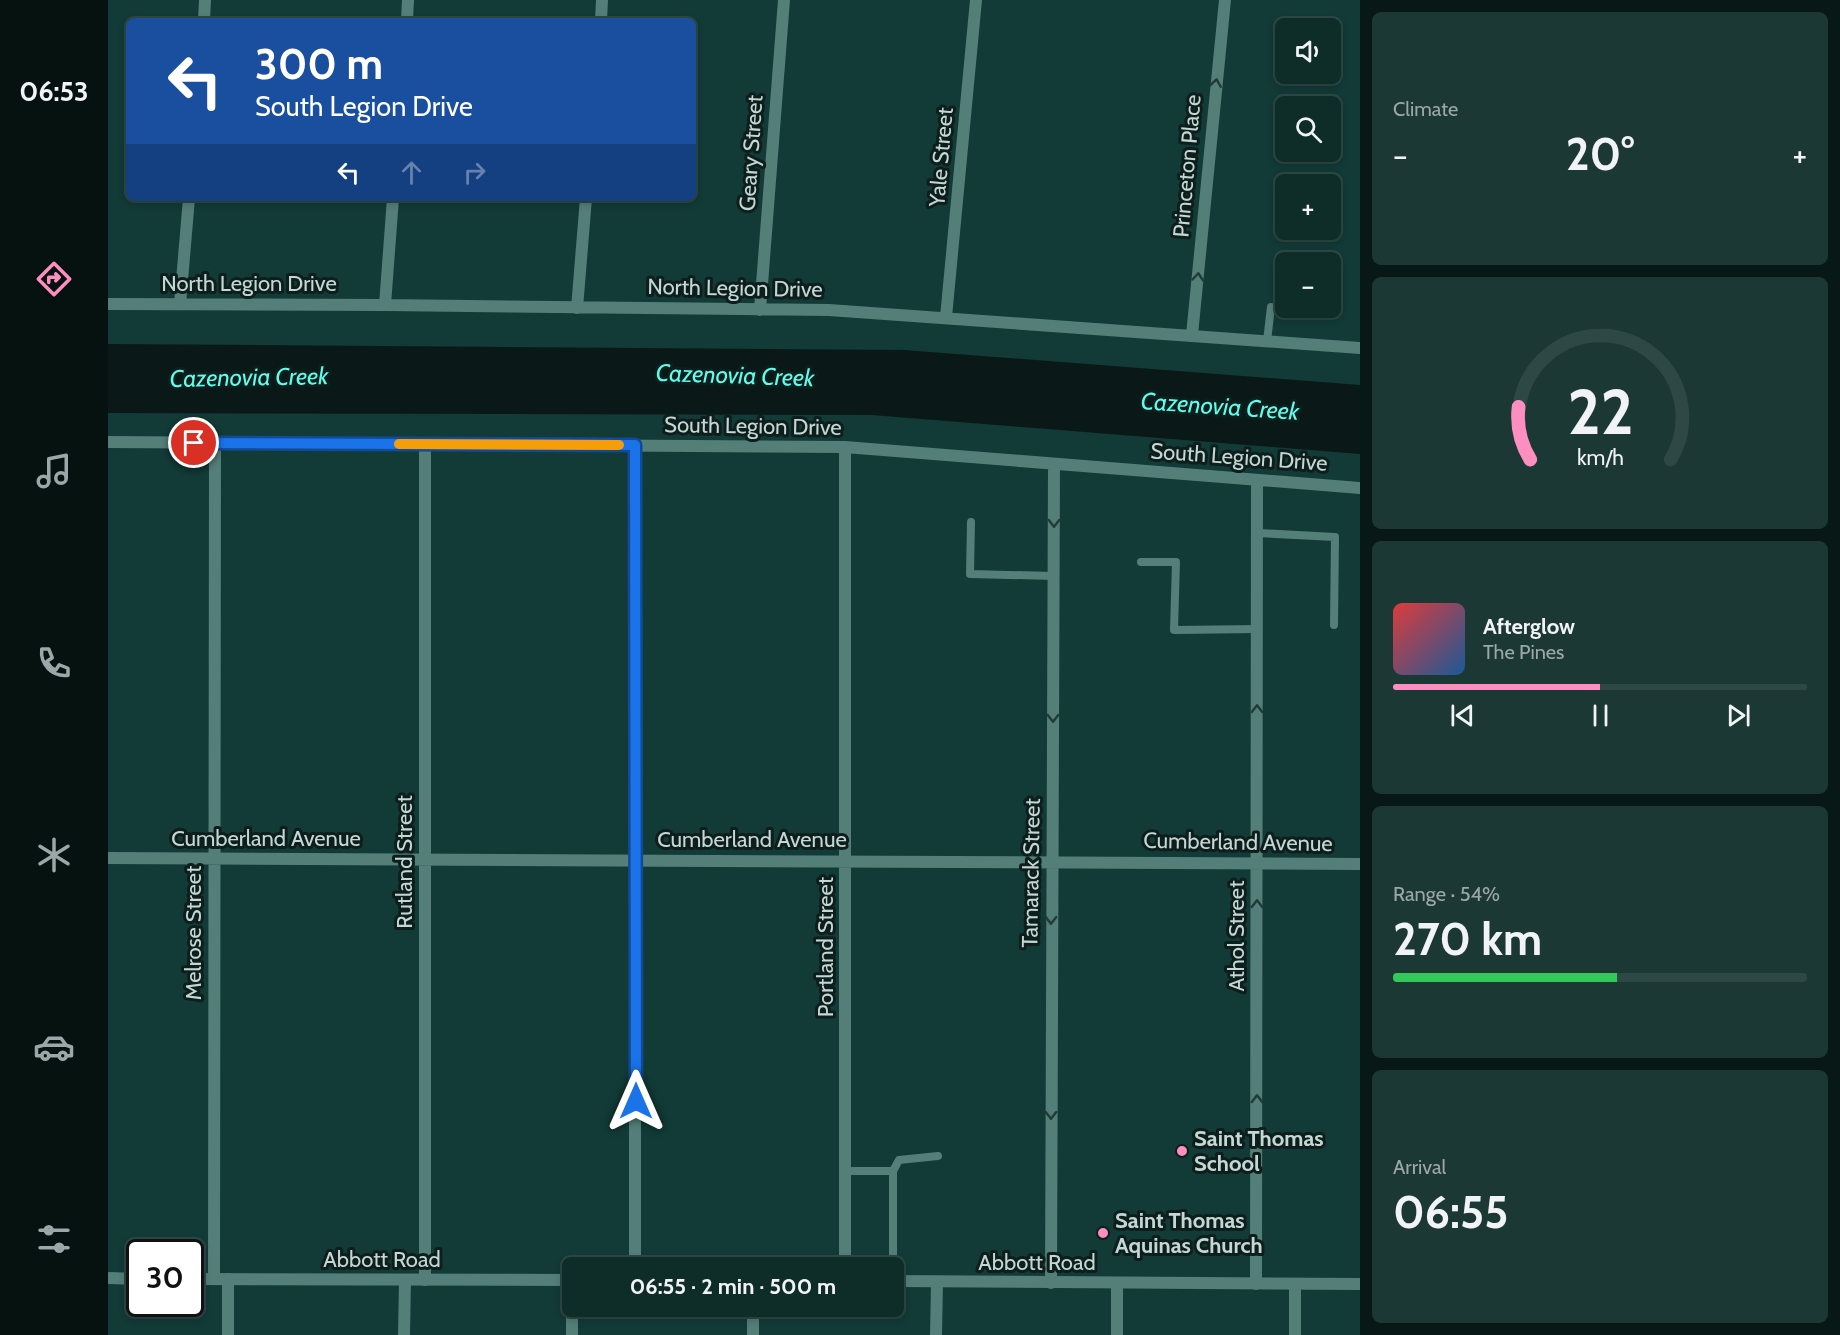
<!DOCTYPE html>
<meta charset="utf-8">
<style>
:root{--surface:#0e2c28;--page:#1c3834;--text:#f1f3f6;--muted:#9ba7a8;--line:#2e4845;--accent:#fd8ec0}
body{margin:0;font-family:Cabin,sans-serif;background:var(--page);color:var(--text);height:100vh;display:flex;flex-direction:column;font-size:22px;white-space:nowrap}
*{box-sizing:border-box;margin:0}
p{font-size:20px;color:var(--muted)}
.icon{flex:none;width:33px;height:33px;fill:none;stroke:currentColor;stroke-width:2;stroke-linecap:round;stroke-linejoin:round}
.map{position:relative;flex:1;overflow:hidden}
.side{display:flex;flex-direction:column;gap:12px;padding:12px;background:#081816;width:480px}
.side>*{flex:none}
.banner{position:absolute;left:18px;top:18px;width:570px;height:183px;border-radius:9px;box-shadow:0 3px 9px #0003,0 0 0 2px var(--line);background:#1a4fa0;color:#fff;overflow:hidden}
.controls{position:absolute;left:1167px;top:18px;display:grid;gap:12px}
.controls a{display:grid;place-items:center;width:66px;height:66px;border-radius:9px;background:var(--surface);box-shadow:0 3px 9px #0003,0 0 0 2px var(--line);font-size:30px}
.speed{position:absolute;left:18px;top:1239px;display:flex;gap:12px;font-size:30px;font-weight:700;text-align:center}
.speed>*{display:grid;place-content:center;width:78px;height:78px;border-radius:50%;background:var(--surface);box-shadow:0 3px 9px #0003,0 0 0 2px var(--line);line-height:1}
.speed .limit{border:3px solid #111;border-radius:9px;background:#fff;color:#111}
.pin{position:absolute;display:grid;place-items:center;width:51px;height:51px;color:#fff;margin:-26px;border:3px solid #fff;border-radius:50%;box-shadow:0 2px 6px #0007}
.me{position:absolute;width:66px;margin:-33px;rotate:0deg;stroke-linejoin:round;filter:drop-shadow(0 0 4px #0008)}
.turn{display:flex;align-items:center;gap:21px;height:126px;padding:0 30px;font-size:27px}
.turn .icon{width:78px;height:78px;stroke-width:2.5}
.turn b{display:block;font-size:42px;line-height:51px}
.lanes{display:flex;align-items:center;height:57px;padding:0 30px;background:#0003;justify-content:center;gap:30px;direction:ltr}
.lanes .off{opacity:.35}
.big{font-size:45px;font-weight:700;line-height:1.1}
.side .widget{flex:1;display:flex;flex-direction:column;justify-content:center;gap:9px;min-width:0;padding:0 21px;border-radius:9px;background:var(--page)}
.side .dial{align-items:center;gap:0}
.dial svg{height:156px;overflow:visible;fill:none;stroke:var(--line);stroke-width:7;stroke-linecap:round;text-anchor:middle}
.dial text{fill:var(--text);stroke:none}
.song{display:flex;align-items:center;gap:18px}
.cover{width:72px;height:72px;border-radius:9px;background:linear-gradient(135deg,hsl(0 70% 55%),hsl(210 70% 35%))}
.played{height:6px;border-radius:3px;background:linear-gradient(90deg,var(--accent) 50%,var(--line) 50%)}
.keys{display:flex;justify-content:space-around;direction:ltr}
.heat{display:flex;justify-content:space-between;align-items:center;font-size:33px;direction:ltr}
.charge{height:9px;border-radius:4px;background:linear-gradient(90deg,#34c759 54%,var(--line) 0)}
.trip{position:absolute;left:454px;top:1257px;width:342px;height:60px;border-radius:9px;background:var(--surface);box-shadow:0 3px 9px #0003,0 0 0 2px var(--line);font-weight:700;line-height:60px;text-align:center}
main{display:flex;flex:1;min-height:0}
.tab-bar{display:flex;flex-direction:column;width:108px;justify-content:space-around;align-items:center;background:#061210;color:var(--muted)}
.tab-bar .icon{width:42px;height:42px}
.tab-bar .on{color:var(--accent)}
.tab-bar b{font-size:27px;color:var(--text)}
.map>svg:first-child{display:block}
.water{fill:#0a1917}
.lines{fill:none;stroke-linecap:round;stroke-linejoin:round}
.service{stroke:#547e78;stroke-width:8}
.minor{stroke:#547e78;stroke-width:12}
.tertiary{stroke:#547e78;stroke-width:12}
.oneway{stroke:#233b38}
.route-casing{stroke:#114b97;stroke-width:15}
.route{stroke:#1a73e8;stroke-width:10}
.slow{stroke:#f59e0b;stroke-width:10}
.poi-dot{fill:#fd8ec0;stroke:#0e1e1c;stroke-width:2}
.labels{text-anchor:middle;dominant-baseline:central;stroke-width:6;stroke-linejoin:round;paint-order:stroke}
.street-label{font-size:22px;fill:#c3d7d4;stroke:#0e1e1c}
.poi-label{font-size:22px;font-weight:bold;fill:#c3d7d4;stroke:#0e1e1c;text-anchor:start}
.water-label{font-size:24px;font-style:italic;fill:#5efdec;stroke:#0e1e1c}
</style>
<main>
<nav class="tab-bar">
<b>06:53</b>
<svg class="icon on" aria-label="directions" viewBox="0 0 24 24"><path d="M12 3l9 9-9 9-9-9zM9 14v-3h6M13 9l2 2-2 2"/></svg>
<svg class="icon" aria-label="music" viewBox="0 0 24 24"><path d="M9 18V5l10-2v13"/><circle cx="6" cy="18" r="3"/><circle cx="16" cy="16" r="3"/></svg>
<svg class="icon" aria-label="phone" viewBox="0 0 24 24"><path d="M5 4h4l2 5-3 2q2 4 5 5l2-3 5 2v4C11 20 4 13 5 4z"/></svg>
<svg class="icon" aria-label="climate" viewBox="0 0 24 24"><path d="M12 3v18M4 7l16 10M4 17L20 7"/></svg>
<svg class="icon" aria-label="car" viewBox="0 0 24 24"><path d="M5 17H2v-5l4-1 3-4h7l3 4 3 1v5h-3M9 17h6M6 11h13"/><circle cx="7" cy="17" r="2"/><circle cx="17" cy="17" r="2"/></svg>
<svg class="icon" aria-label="filters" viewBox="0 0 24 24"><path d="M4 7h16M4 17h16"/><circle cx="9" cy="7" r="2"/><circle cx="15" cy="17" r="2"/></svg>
</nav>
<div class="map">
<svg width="1252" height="1335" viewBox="0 0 1252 1335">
<rect width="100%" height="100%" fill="#123a36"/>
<path class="water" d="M 0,344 L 796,350 L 1252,385 L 1252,454 L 764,415 L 0,413 Z"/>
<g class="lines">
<path class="service" d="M 1159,341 L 1163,307
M 863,522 L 862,574 L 946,576
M 1150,533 L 1227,537 L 1226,625
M 1033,562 L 1068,562 L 1066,630 L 1149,629
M 737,1171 L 785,1171 L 785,1268
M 785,1171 L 791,1160 L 830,1156"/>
<path class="minor" d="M 96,21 L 97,0
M 299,21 L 300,0
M 493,21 L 494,0
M 0,304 L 277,305 L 721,310 L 1252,348
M 72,304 L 81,198
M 277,305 L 285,198
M 469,308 L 478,198
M 652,310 L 676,0
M 838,317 L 868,0
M 1084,335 L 1117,0
M 0,442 L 737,447 L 1252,488
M 527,445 L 527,1268
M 737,447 L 737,1268
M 0,858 L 1252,864
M 106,1279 L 107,443
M 317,1280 L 317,445
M 943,1283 L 946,464
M 1148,1284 L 1149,480
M 645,1306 L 645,1335
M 120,1335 L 120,1279
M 296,1335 L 297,1280
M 464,1335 L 464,1280
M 828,1335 L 829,1282
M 1009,1335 L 1009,1283
M 1187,1335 L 1187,1284"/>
<path class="tertiary" d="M 0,1278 L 32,1279
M 82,1279 L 465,1280
M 786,1281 L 1252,1284"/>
</g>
<defs><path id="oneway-chevron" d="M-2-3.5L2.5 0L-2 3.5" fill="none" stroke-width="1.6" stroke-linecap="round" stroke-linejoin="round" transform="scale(1.5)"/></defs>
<g class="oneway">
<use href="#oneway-chevron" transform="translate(1108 83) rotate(-81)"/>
<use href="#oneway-chevron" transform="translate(1090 277) rotate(-85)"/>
<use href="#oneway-chevron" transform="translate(946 523) rotate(90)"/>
<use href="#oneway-chevron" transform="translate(1149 709) rotate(-90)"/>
<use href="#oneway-chevron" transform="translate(945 718) rotate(90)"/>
<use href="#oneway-chevron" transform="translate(1149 904) rotate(-90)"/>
<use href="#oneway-chevron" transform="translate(943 920) rotate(91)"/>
<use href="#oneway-chevron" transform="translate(1149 1099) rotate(-90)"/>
<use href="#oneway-chevron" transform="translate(943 1115) rotate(90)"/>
</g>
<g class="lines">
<defs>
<path id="route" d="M 86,443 L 527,445 L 528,1101"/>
</defs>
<use href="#route" class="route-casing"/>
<use href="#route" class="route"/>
<path class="slow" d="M 291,444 L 511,445"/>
</g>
<g class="poi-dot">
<circle cx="1074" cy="1151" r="6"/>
<circle cx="995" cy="1233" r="6"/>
</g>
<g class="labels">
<g class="street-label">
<text transform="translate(643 153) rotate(-86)">Geary Street</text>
<text transform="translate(833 157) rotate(-85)">Yale Street</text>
<text transform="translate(1079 166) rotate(-85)">Princeton Place</text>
<text x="141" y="283">North Legion Drive</text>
<text transform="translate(627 288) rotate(1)">North Legion Drive</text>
<text transform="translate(645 426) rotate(1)">South Legion Drive</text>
<text transform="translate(1131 457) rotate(4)">South Legion Drive</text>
<text x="158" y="838">Cumberland Avenue</text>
<text x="644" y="839">Cumberland Avenue</text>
<text transform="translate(1130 842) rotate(1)">Cumberland Avenue</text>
<text transform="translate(296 862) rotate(-90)">Rutland Street</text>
<text transform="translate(923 873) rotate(-89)">Tamarack Street</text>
<text transform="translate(85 933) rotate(-90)">Melrose Street</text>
<text transform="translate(1128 936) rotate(-90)">Athol Street</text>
<text transform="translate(717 947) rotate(-90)">Portland Street</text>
<text x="274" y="1259">Abbott Road</text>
<text x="929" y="1262">Abbott Road</text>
</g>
<g class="poi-label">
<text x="1086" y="1138">Saint Thomas<tspan x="1086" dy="25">School</tspan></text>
<text x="1007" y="1220">Saint Thomas<tspan x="1007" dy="25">Aquinas Church</tspan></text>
</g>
<g class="water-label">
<text transform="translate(627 375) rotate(2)">Cazenovia Creek</text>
<text transform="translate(141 377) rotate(-1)">Cazenovia Creek</text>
<text transform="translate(1112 406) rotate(4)">Cazenovia Creek</text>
</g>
</g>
</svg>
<div class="controls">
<a><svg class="icon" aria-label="sound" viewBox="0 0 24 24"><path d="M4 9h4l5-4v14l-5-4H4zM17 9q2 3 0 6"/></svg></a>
<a><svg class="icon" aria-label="search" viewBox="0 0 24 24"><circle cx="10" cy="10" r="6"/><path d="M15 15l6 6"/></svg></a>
<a>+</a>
<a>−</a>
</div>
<div class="speed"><div class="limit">30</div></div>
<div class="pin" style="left:86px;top:443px;background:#d93025"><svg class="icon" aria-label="arrive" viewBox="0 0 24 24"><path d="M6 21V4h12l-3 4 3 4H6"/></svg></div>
<svg class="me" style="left:528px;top:1101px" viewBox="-20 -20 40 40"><path d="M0-17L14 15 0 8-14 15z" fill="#1a73e8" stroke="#fff" stroke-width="4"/></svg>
<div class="trip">06:55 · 2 min · 500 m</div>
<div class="banner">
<div class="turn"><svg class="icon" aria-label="left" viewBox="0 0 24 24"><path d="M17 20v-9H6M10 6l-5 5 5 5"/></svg><div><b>300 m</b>South Legion Drive</div></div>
<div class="lanes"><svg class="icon" aria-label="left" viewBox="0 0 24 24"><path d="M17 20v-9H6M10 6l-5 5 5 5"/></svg><svg class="icon off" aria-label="ahead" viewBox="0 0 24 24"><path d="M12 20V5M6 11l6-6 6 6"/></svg><svg class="icon off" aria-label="right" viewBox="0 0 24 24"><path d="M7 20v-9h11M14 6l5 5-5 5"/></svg></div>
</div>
</div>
<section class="side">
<div class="widget"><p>Climate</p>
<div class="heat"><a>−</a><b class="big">20°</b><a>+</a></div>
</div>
<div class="widget dial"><svg viewBox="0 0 100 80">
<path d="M14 69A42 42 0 1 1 86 69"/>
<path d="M14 69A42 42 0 0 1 8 42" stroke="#fd8ec0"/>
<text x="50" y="56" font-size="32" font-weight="700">22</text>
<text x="50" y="72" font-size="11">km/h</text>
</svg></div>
<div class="widget">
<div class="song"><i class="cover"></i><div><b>Afterglow</b><p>The Pines</p></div></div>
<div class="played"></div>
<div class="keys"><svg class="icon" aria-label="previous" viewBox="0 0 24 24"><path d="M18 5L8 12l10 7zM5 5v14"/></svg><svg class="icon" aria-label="pause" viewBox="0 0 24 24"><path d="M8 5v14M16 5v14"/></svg><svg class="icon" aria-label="next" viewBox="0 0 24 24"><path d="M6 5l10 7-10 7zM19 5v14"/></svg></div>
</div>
<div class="widget"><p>Range · 54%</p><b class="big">270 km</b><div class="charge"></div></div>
<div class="widget"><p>Arrival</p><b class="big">06:55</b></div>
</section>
</main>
